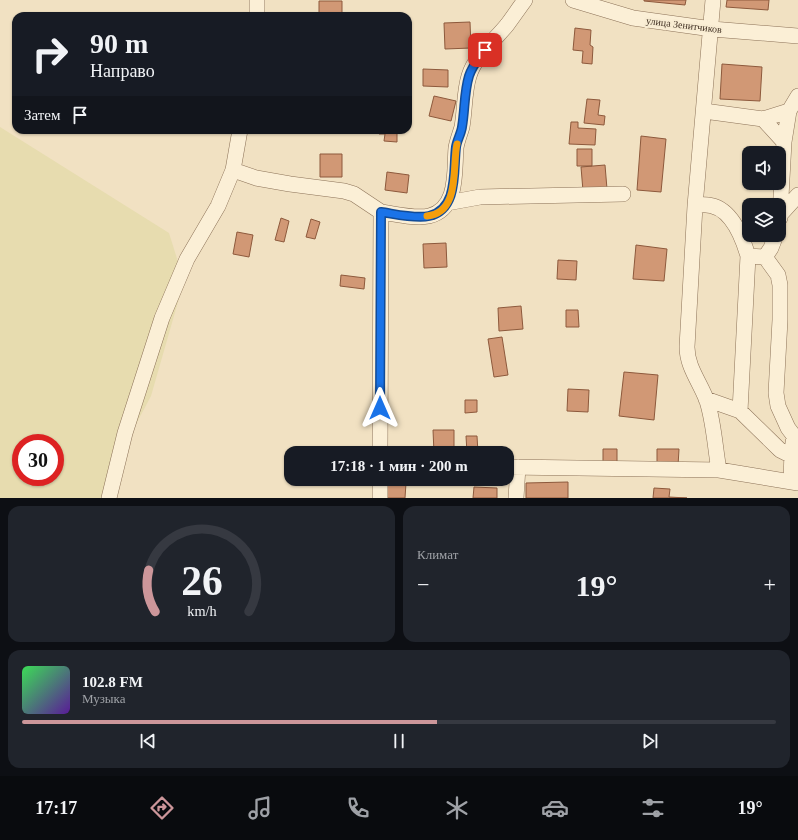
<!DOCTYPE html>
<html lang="ru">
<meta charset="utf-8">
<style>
:root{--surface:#171b24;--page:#20242c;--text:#f1f3f6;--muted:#9ea1a6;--line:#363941;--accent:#cc969a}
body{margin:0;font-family:Georgia,serif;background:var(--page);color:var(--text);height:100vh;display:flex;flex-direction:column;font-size:15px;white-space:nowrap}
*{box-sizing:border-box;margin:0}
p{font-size:13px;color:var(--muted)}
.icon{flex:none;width:22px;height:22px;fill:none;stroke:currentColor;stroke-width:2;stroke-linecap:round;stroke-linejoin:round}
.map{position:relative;height:498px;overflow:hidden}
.sheet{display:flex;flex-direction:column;gap:8px;padding:8px;background:#0d0f14;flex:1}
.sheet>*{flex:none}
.guide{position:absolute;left:12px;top:12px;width:400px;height:122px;border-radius:12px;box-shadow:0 1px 3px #0004;background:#171b24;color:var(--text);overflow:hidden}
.fabs{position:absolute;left:742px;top:146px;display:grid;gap:8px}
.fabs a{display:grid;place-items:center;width:44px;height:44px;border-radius:8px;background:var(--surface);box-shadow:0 1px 3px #0004;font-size:20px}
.speed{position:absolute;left:12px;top:434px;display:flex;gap:8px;font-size:20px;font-weight:700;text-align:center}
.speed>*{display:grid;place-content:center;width:52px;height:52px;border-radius:50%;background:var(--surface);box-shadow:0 1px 3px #0004;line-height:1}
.speed .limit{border:6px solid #d22;background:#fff;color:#111}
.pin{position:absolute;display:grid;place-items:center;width:34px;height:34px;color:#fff;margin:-17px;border-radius:8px;box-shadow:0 2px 6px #0006}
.me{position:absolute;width:44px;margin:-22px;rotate:0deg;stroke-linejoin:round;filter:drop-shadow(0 0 3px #0008)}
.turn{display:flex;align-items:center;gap:14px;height:84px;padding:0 12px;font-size:18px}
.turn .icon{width:52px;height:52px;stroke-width:2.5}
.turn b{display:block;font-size:28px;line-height:34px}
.then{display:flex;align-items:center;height:38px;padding:0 12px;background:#0003;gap:8px;font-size:15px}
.big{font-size:30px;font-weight:700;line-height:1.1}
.sheet .widget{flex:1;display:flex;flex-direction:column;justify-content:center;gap:6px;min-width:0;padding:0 14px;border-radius:12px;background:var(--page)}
.sheet .dial{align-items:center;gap:0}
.dial svg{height:104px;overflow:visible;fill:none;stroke:var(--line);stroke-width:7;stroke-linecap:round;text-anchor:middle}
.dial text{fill:var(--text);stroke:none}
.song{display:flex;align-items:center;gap:12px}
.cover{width:48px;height:48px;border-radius:6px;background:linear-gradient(135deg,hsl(130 70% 55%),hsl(270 70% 35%))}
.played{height:4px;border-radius:2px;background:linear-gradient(90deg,var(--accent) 55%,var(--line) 55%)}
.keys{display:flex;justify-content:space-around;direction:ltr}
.heat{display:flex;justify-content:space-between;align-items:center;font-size:22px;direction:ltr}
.sheet .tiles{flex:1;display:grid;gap:8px;grid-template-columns:1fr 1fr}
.widget:last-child{grid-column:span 2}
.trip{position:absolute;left:284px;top:446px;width:230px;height:40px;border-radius:12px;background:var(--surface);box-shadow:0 1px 3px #0004;font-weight:700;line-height:40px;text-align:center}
.menu{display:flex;height:64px;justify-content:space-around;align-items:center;background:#090b0e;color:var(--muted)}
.menu .icon{width:28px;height:28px}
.menu .active{color:var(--accent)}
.menu b{font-size:18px;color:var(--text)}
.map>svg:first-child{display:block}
.farmland{fill:#e7dcaf;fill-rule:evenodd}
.building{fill:#d19875;stroke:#8d593c}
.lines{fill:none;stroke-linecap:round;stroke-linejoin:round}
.minor-casing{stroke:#8c7258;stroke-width:16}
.minor{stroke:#fbefd6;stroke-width:15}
.route-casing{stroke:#114b97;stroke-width:10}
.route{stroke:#1a73e8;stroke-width:7}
.slow{stroke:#f59e0b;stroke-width:7}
.labels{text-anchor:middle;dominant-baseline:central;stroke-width:4;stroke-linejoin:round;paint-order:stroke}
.street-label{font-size:10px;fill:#3b2a1d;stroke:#f8ecd2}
</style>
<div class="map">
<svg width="798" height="498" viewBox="0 0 798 498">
<rect width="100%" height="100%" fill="#f1e1c2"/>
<path class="farmland" d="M 0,127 L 169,233 L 184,281 L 151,396 L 111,471 L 106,498 L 0,498 ZM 21,443 L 55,443 L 55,477 L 21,477 Z"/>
<path class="building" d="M 644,0 L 686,0 L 685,5 L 644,1 Z
M 727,0 L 769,0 L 768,10 L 726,7 Z
M 319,1 L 342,1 L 342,16 L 319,16 Z
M 470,22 L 471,48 L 445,49 L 444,23 Z
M 575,28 L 591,30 L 590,45 L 593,47 L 592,64 L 582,63 L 583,51 L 573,50 Z
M 722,64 L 762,67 L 760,101 L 720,99 Z
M 423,69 L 448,70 L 448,87 L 423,86 Z
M 434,96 L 456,101 L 451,121 L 429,116 Z
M 587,99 L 600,100 L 598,115 L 605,116 L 604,125 L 584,123 Z
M 571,122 L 578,122 L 578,128 L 596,129 L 595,145 L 569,144 Z
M 380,130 L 402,130 L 402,133 L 397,133 L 397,142 L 384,141 L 385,134 L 379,134 Z
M 641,136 L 666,139 L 661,192 L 637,190 Z
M 577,149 L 592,149 L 592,166 L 577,166 Z
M 320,154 L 342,154 L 342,177 L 320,177 Z
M 605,165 L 607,189 L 583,191 L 581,167 Z
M 387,172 L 409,175 L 407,193 L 385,190 Z
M 281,218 L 289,221 L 284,242 L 275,240 Z
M 311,219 L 320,222 L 315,239 L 306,237 Z
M 237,232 L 253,235 L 249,257 L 233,254 Z
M 446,243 L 447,267 L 424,268 L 423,244 Z
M 636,245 L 667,249 L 664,281 L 633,279 Z
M 558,260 L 577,261 L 576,280 L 557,279 Z
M 341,275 L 365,278 L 364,289 L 340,286 Z
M 521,306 L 523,329 L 499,331 L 498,308 Z
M 566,310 L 578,310 L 579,327 L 566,327 Z
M 502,337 L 508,375 L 494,377 L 488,339 Z
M 624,372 L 658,375 L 654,420 L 619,416 Z
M 568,389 L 589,390 L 588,412 L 567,411 Z
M 465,400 L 477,400 L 477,412 L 465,413 Z
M 433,430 L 454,430 L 454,453 L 434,453 Z
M 466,436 L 477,436 L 478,453 L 467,453 Z
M 603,449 L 617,449 L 617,463 L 603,463 Z
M 657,449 L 679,449 L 678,466 L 657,466 Z
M 385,482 L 406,483 L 405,498 L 385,498 Z
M 568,482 L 568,498 L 526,498 L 526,483 Z
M 474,487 L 497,488 L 497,498 L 473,498 Z
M 654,488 L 670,489 L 669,497 L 687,498 L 653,498 Z"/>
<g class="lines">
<defs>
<path id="minor" d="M 257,0 L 257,16
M 573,0 L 633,18 L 712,29 L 798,36
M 713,0 L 695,206 L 687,347 C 687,367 700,382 707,401 C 714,423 715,448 719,470
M 704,111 L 763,119 L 789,111
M 763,119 L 784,142
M 240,130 L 233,170 L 256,178 L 290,184 L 344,191 L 354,194 L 381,212 L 380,453
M 447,203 L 480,197 L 623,194
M 695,206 C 727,198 741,232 748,256 L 740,411
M 381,212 C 396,214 415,219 429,216 C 459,209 454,170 456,148 C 457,141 460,134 462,127 C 465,110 464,92 469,76 C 475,56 494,41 507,25 C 513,17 519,8 525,0
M 780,215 L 784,142 L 789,111 L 798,96
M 780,218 L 780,215 L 798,195
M 748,256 L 765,257 L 778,275 L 780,285 L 780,320 L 776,393 L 778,406 L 788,428 L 794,436 L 792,450 L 791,482
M 765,257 L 771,248 L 776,235
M 706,399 L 740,411 L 780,450 L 798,459
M 507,467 L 719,470 L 798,483
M 109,498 L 125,433 L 162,318 L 187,259 L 218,206 L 233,170
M 380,498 L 380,479
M 516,498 L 518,467"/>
</defs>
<use href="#minor" class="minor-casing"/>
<use href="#minor" class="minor"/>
</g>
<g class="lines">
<defs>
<path id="route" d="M 380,408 L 381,212 C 395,214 416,219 429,216 C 459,209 453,170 456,147 C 457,140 461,134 462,127 C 465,110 464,92 469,76 C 472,66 479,58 485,50"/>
</defs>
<use href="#route" class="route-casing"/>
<use href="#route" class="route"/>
<path class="slow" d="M 427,216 C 461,213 452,165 457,144"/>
</g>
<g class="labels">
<g class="street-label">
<text transform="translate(684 25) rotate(7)">улица Зенитчиков</text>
</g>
</g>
</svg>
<div class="fabs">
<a><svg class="icon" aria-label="sound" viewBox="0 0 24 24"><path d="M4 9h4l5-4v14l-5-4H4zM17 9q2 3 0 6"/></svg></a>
<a><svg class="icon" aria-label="layers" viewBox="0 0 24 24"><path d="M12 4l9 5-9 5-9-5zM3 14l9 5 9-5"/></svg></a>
</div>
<div class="speed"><div class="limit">30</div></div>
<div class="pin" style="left:485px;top:50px;background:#d93025"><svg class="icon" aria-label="arrive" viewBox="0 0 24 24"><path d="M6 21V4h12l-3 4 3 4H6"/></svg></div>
<svg class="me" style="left:380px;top:408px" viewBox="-20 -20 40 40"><path d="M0-17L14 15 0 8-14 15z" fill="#1a73e8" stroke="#fff" stroke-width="4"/></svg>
<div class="trip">17:18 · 1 мин · 200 m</div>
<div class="guide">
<div class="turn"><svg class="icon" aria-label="right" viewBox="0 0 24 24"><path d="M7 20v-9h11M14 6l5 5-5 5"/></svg><div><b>90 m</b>Направо</div></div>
<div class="then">Затем<svg class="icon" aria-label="arrive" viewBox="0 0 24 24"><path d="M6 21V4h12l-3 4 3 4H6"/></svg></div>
</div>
</div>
<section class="sheet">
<div class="tiles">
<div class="widget dial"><svg viewBox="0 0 100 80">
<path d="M14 69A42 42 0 1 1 86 69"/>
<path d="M14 69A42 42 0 0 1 9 37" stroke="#cc969a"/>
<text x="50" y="56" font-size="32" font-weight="700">26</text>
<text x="50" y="72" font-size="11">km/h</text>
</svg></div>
<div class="widget"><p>Климат</p>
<div class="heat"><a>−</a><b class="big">19°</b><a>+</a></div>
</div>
<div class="widget">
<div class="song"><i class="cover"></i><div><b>102.8 FM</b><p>Музыка</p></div></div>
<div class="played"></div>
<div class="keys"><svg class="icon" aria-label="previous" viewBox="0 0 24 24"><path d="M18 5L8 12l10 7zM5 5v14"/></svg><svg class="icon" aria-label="pause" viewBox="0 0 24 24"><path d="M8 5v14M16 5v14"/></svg><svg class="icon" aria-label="next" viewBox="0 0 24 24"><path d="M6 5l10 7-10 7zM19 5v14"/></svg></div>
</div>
</div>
</section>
<nav class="menu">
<b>17:17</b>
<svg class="icon active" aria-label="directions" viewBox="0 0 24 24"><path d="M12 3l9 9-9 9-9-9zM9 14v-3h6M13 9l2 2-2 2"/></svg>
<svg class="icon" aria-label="music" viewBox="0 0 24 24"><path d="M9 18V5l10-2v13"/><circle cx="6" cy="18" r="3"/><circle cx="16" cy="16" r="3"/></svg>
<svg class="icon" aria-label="phone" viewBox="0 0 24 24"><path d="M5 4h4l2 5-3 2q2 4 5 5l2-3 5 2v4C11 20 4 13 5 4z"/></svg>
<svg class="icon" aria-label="climate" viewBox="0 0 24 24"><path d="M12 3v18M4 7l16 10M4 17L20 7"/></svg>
<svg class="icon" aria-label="car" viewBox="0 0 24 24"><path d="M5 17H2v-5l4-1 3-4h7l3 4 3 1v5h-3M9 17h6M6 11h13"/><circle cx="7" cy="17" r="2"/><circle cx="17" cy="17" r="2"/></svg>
<svg class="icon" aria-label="filters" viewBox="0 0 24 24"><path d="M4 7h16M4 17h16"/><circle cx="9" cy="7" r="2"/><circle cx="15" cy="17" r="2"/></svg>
<b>19°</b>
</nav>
